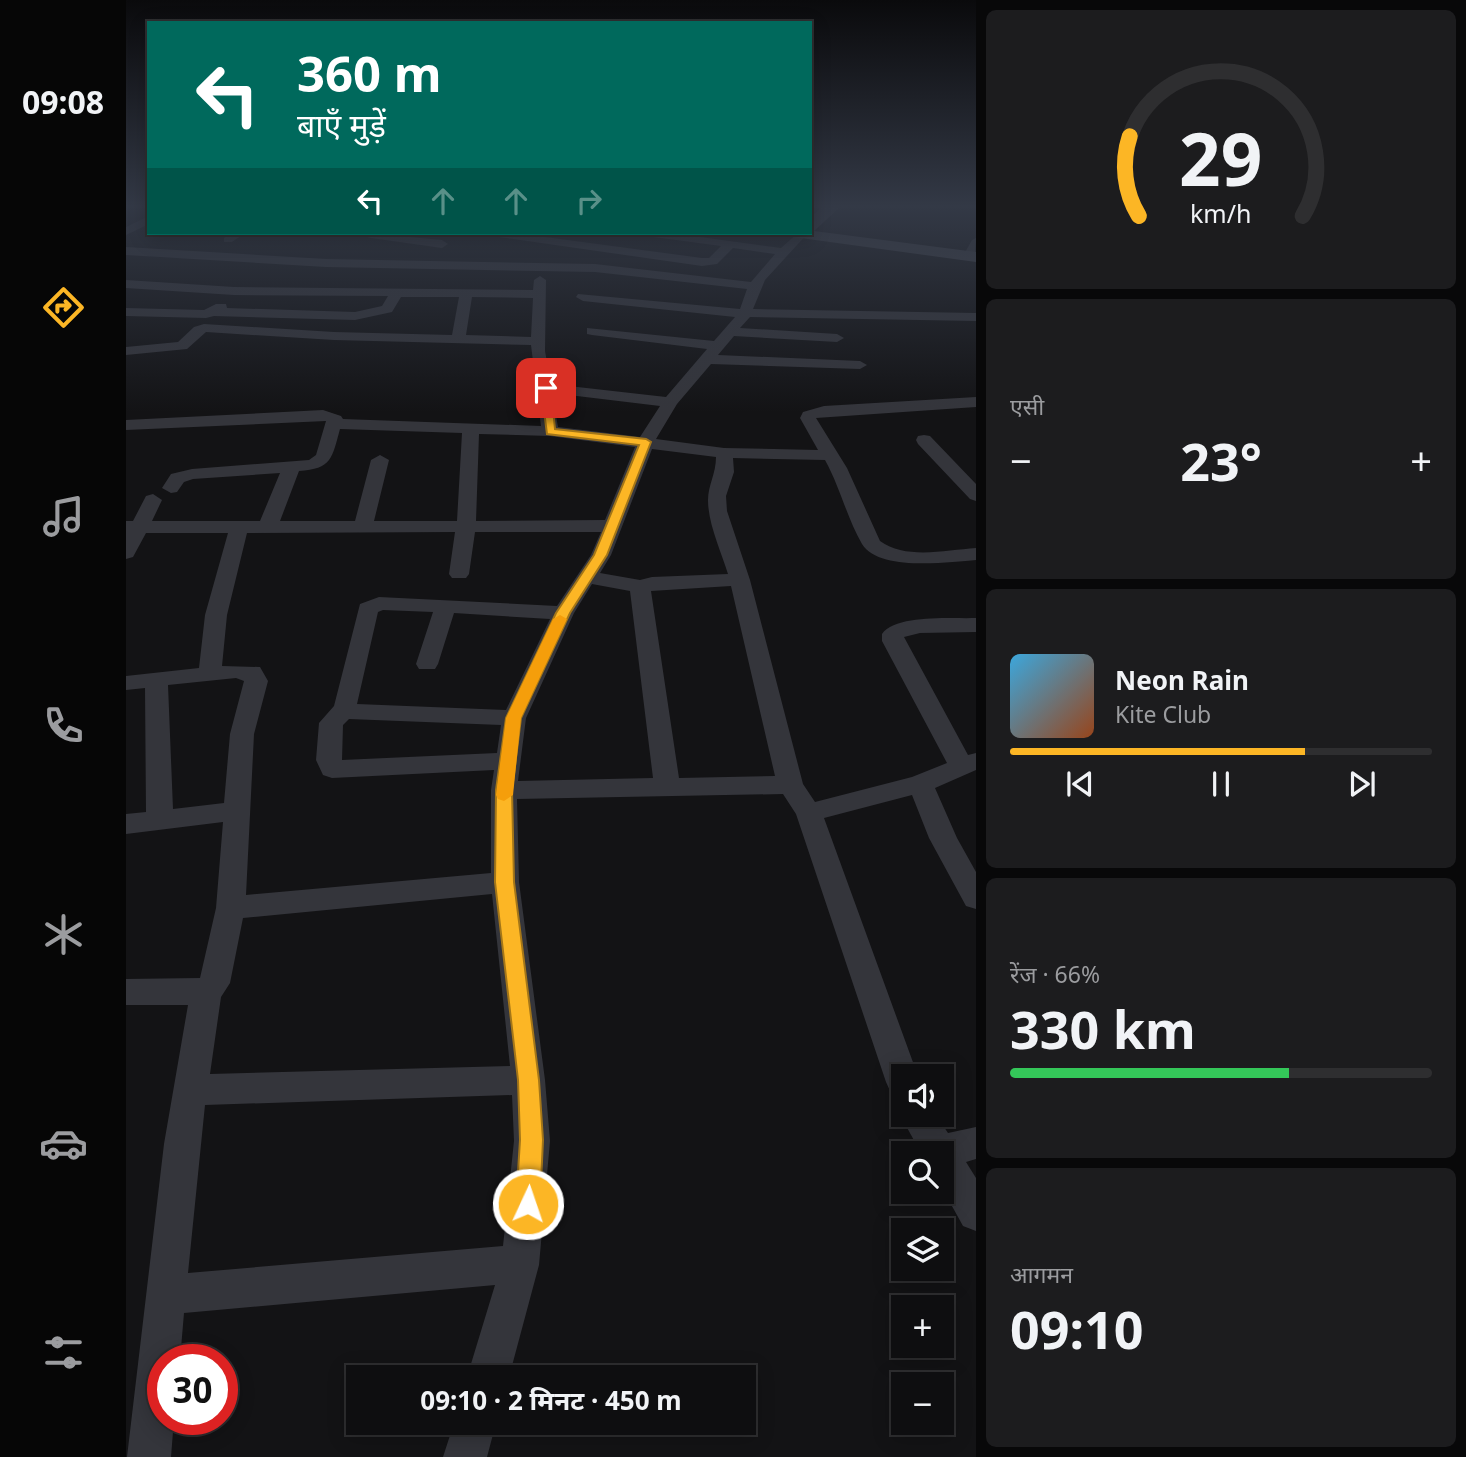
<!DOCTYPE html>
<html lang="hi">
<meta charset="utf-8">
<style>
:root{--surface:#0e0e10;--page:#1c1c1e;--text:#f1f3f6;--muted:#9b9c9f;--line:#2e2e30;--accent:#fcb625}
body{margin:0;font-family:"Noto Sans","Noto Sans Devanagari",sans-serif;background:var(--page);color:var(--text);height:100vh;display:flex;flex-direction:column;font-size:26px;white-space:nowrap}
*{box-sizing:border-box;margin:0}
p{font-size:23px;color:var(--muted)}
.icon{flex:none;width:38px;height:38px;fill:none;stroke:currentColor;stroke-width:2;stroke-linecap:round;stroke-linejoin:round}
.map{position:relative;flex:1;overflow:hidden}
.panel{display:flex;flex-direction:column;gap:10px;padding:10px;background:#080809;width:490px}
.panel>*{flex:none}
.hud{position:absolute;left:21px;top:21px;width:665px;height:214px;border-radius:0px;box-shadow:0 4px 18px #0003,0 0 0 2px var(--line);background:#00695c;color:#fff;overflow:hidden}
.fabs{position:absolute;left:765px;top:1064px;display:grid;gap:14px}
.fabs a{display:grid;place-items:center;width:63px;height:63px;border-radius:0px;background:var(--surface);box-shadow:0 4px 18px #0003,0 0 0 2px var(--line);font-size:35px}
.speed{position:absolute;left:21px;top:1344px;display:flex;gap:14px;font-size:35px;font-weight:700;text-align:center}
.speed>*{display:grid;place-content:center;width:91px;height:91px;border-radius:50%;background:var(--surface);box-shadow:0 4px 18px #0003,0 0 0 2px var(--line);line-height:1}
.speed .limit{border:10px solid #d22;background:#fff;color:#111}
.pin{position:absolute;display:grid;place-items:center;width:60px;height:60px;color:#fff;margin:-30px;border-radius:14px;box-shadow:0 4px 10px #0006}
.me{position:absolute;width:77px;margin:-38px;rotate:3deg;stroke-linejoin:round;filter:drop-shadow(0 0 5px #0008)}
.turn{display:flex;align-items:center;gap:24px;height:147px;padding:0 35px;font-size:32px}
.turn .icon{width:91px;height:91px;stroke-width:2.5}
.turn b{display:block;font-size:49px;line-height:60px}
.lanes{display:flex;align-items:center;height:66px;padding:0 35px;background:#0003;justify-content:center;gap:35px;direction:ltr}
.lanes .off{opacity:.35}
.big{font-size:52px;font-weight:700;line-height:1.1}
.panel .card{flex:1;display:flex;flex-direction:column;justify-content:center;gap:10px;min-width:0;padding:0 24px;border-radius:10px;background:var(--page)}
.panel .dial{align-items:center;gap:0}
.dial svg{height:182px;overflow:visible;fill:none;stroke:var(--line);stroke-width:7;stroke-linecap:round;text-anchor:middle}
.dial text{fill:var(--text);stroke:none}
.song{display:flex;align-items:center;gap:21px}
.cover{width:84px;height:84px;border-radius:10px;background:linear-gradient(135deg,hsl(200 70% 55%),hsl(20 70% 35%))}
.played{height:7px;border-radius:4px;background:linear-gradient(90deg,var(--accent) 70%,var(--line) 70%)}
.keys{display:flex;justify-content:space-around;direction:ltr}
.heat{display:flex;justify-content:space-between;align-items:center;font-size:38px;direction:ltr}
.charge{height:10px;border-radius:5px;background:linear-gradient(90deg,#34c759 66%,var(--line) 0)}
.trip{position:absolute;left:220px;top:1365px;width:410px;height:70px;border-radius:0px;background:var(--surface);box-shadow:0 4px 18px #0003,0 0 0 2px var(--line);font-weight:700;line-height:70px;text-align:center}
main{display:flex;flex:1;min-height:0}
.tab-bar{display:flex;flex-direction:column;width:126px;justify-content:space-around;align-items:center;background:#060606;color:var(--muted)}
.tab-bar .icon{width:49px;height:49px}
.tab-bar .active{color:var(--accent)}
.tab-bar b{font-size:32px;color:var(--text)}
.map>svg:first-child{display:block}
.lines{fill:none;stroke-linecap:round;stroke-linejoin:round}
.street{fill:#34353b;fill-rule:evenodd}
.secondary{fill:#42444b;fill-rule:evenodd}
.route{fill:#fcb625;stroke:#a47618;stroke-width:2}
.slow{fill:#f59e0b}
</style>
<main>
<nav class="tab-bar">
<b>09:08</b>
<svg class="icon active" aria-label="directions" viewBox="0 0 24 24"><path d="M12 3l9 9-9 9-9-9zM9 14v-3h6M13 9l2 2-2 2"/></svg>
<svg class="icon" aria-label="music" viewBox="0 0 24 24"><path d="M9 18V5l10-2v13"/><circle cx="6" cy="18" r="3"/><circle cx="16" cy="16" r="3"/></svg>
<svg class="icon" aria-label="phone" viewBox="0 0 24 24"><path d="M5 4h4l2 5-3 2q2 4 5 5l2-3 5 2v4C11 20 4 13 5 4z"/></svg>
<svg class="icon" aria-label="climate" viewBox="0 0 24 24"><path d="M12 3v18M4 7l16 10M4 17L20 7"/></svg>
<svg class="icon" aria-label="car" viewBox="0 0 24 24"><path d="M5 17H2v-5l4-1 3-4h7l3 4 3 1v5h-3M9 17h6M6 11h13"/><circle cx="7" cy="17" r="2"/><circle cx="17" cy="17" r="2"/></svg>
<svg class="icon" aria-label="filters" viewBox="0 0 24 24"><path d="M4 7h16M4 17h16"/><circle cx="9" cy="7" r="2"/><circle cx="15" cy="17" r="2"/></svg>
</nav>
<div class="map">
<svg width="850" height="1457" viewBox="0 0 850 1457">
<rect width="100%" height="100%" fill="#131315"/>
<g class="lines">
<path class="street" d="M 23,216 L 23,224 L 0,235 L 0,227 Z
M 105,233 L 119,233 L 106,242 L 98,242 L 98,238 Z
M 241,233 L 316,240 L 322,244 L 316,248 L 245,238 L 241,237 Z
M 360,233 L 389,233 L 576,258 L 583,258 L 595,246 L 520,236 L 514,233 L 545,233 L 655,248 L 672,233 L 682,233 L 639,280 L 627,309 L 850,313 L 850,321 L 624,317 L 614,328 L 711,334 L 718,338 L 711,342 L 608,336 L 592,355 L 734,361 L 741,365 L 734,369 L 585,364 L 551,404 L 530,439 L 598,448 L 692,450 L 674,418 L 677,412 L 698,406 L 850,397 L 850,407 L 690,418 L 721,468 L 754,541 C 780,560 820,550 850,548 L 850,560 C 823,562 753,572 736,544 C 721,518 714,487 699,460 L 607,458 L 608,472 L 600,496 L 601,511 L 624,580 L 677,784 L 689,802 L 786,777 L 821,763 L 756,641 L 756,634 C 770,614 827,619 850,618 L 850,632 L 794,633 L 778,637 L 842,755 L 850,753 L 850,770 L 809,788 L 831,838 L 850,872 L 850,909 L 840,906 L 803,838 L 786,795 L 698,818 L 792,1076 L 777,1076 L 777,1097 L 765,1093 L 760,1082 L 670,814 L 657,794 L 391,799 L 393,882 L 419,1080 L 424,1141 L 413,1265 L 383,1377 L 341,1377 L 369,1285 L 58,1313 L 54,1360 L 37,1360 L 37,1419 L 48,1419 L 45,1457 L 1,1457 L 38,1144 L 62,1005 L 0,1005 L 0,979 L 74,978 L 90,908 L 97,822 L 0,834 L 0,814 L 20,812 L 19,688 L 0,690 L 0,676 L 73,668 L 79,615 L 102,533 L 20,533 L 7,557 L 0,559 L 0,521 L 7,521 L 20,496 L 27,494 L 36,500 L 26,521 L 134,521 L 154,473 L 67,479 L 58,482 L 51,492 L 45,493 L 36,488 L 45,474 L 66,469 L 183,460 L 190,455 L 200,421 L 0,430 L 0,420 L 197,410 L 215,416 L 217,419 L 415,426 L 405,345 L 208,340 L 80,332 L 61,349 L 0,355 L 0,347 L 52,342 L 68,327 L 78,324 L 208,332 L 326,335 L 333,297 L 275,297 L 266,312 L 229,320 L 88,316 L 80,318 L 0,316 L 0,308 L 78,310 L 90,304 L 100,304 L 101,308 L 229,312 L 256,306 L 262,296 L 108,295 L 0,288 L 0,280 L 108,287 L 407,290 L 408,280 L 414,276 L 420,280 L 419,351 L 425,384 L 540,397 L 581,349 L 466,335 L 461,334 L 461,328 L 588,341 L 609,317 L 457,301 L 450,297 L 452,294 L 614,309 L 621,289 L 469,272 L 200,267 L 0,255 L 0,247 L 200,259 L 469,264 L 625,282 L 649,254 L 607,248 L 591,264 L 576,266 L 366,236 ZM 346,297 L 407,298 L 405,337 L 340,335 ZM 426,393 L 534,406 L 514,437 L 432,427 ZM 214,429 L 336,433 L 331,521 L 248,521 L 263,460 L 254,455 L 245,460 L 229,521 L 154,521 L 173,471 C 206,469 206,458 214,429 ZM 353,434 L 424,436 L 509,447 L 479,520 L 350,521 ZM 526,449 L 590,457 C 590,474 582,485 582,500 C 582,524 595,551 602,574 L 526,577 L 514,580 L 474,573 L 485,555 ZM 329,532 L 323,574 L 326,578 L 340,578 L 343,574 L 349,532 L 475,532 L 465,555 L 431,606 L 253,597 L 234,604 L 208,706 L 193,723 L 190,760 L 197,775 L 206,778 L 368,770 L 365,790 L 365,873 L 120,895 L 128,734 L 142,681 L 134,667 L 96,666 L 101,615 L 121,533 ZM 466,584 L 504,591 L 527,778 L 392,781 L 400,718 L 448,613 ZM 605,586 L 649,776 L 553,778 L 525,591 ZM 257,610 L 307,612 L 290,664 L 293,669 L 309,669 L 312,664 L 328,613 L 424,619 L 380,710 L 231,704 L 252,612 ZM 110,678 L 118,681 L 104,734 L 98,803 L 47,809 L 42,685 ZM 223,719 L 375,725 L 371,753 L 216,760 L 217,725 ZM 366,894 L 384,1066 L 84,1074 L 95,997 L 104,983 L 117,918 ZM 386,1095 L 388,1141 L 377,1246 L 62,1273 L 79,1105 Z
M 850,238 L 849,256 L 839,259 L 837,256 L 846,240 Z
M 798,435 L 804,436 L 850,484 L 850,501 L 844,499 L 792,444 L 790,440 L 792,436 Z
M 777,1108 L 777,1115 L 810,1115 L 822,1133 L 850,1127 L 850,1159 L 840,1162 L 850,1178 L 850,1231 L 837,1226 L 816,1188 L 816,1153 L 795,1153 L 774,1115 Z
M 328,1423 L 370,1423 L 361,1457 L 317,1457 Z"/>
<path class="secondary" d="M 695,208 L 713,208 L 688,231 L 850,252 L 850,262 L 660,236 L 658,233 L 684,233 L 684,218 Z"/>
</g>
<linearGradient id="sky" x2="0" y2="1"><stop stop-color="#0a0a0c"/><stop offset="0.5" stop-color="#333946"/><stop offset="1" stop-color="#333946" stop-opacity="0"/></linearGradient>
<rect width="850" height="412" fill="url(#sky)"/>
<path class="route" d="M 420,385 L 425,388 L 429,429 L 520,439 L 525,442 L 481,555 L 444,613 L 395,718 L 386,790 L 388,882 L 413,1080 L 417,1140 L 414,1204 L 411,1212 L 402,1215 L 394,1212 L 390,1204 L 394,1140 L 392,1080 L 369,882 L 370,790 L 380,718 L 430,613 L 468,555 L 513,445 L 421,434 L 415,388 Z"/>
<path class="slow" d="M 434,615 L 441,619 L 395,718 L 387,795 L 378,801 L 372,799 L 370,795 L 380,718 L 427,619 Z"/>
</svg>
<div class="fabs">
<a><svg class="icon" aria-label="sound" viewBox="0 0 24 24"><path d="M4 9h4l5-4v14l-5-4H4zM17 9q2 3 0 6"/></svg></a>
<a><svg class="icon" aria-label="search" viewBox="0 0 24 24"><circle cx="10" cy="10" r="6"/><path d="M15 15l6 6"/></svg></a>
<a><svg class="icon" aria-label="layers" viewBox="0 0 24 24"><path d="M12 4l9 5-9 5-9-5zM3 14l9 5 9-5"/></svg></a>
<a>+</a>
<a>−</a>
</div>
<div class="speed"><div class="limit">30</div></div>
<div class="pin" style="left:420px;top:388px;background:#d93025"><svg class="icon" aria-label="arrive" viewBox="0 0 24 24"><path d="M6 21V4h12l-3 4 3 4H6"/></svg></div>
<svg class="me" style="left:402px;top:1204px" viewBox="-20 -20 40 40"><circle r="17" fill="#fcb625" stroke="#fff" stroke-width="3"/><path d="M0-11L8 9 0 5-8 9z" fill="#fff"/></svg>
<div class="trip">09:10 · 2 मिनट · 450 m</div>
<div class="hud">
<div class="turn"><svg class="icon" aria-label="left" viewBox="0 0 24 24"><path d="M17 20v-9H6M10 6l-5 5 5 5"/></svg><div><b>360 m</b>बाएँ मुड़ें</div></div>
<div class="lanes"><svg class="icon" aria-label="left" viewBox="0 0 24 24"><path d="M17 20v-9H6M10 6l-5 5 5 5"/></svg><svg class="icon off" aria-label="ahead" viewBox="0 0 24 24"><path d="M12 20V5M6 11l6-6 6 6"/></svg><svg class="icon off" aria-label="ahead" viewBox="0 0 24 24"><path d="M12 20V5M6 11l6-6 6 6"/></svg><svg class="icon off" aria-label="right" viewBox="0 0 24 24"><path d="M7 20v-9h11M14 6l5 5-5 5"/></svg></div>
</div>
</div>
<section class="panel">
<div class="card dial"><svg viewBox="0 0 100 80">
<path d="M14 69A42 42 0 1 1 86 69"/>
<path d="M14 69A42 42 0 0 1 10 34" stroke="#fcb625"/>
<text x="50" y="56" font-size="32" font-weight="700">29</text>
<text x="50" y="72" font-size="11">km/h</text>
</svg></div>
<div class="card"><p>एसी</p>
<div class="heat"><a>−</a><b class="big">23°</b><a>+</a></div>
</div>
<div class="card">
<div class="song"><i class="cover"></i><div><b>Neon Rain</b><p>Kite Club</p></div></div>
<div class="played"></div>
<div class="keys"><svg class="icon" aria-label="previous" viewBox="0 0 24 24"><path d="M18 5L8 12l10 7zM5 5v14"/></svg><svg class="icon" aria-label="pause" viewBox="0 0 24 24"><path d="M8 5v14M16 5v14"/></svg><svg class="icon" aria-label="next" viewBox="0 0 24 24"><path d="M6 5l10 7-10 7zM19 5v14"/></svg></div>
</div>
<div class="card"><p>रेंज · 66%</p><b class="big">330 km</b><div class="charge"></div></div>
<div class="card"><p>आगमन</p><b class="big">09:10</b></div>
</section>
</main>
